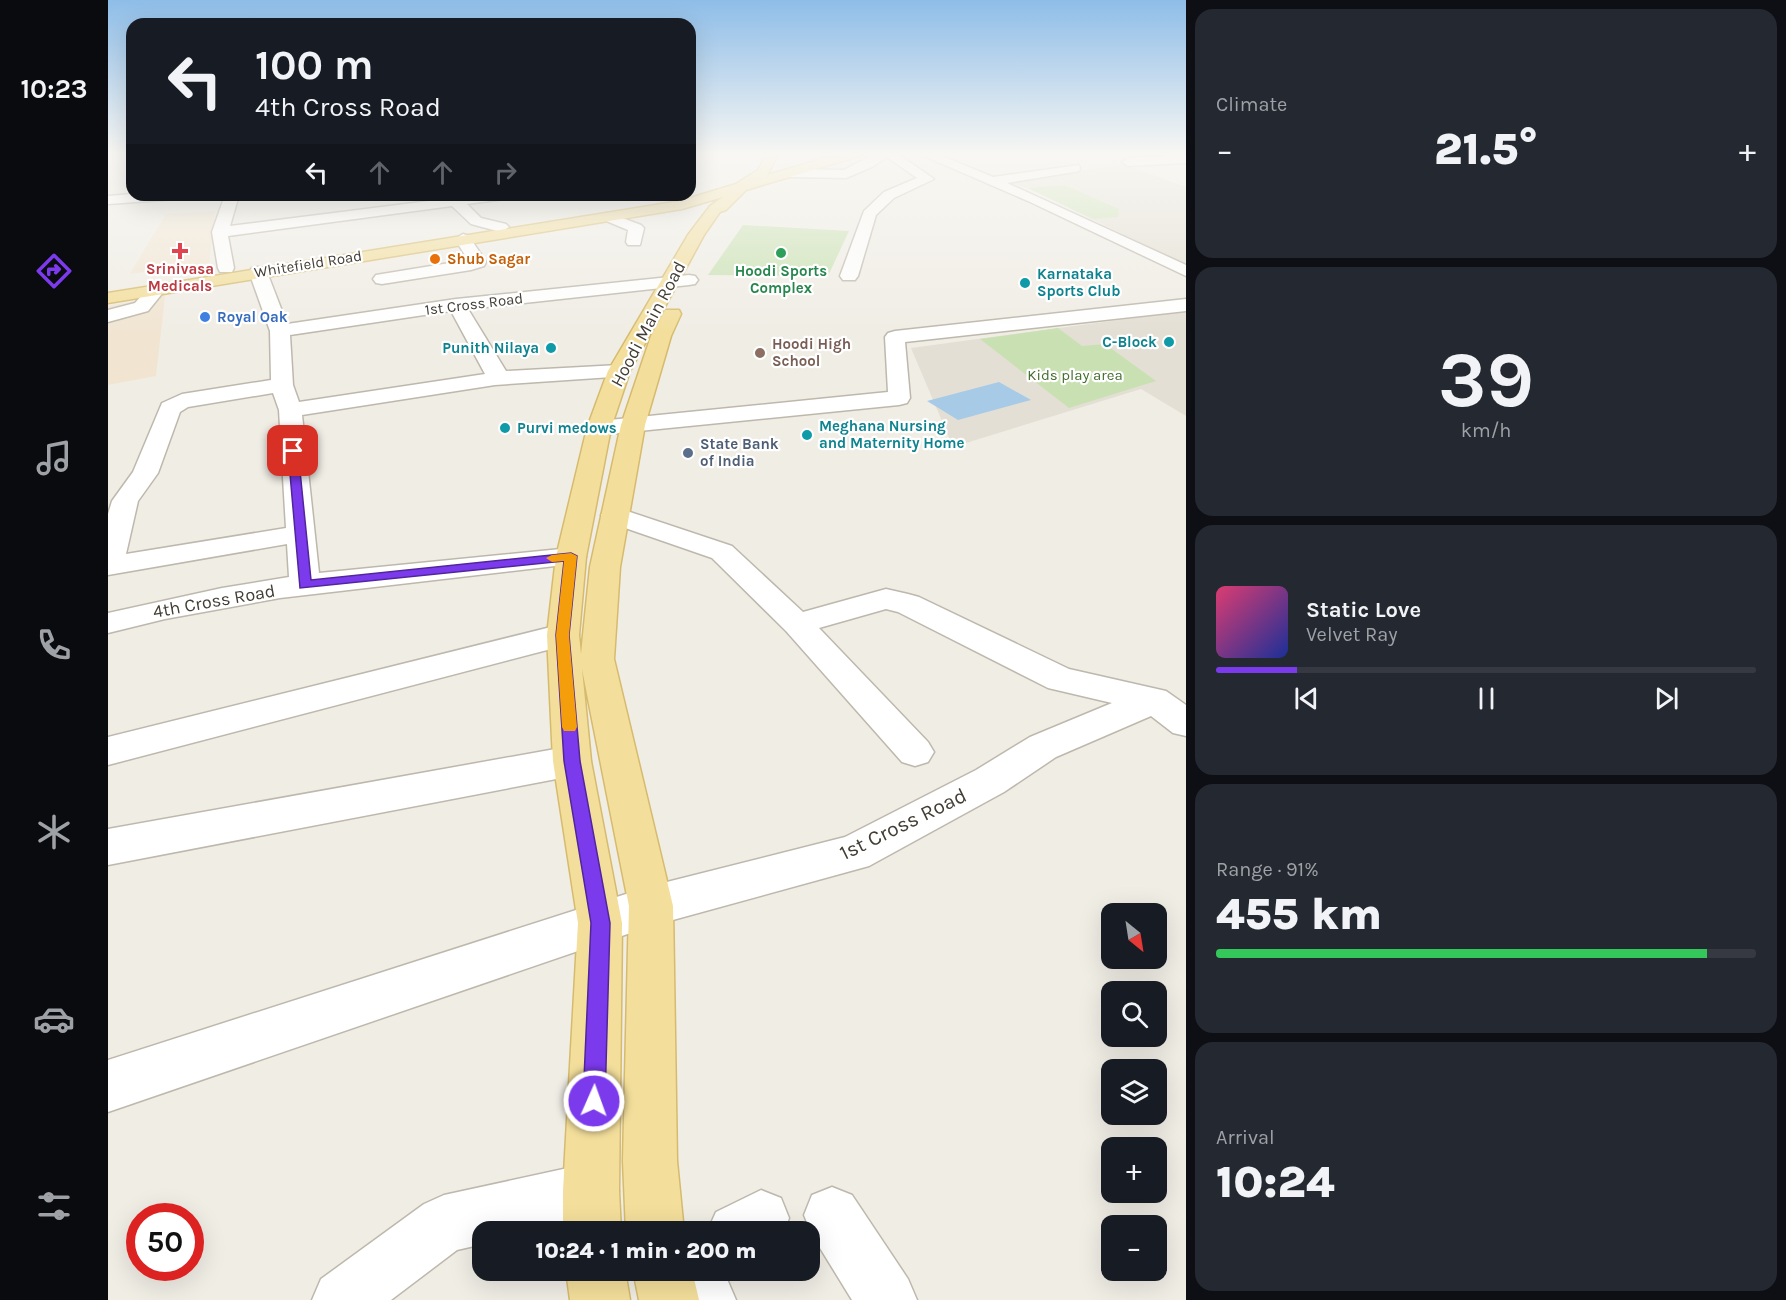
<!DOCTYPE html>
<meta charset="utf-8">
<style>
:root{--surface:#171b24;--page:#242831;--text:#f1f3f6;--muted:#9ea1a6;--line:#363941;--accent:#7c3aed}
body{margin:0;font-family:Karla,sans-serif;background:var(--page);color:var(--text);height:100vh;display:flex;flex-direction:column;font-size:22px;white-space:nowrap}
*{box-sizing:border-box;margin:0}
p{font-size:20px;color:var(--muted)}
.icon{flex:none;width:33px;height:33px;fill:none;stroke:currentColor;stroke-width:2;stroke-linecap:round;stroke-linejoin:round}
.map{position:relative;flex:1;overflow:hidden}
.side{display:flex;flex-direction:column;gap:9px;padding:9px;background:#0d0f14;width:600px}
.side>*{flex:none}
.guide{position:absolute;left:18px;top:18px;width:570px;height:183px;border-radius:18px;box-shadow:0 6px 24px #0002;background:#171b24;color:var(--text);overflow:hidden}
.needle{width:39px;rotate:150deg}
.tools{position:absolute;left:993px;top:903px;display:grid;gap:12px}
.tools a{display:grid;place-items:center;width:66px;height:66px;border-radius:12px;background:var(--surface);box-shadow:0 6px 24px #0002;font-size:30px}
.speed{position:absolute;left:18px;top:1203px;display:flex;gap:12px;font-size:30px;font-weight:700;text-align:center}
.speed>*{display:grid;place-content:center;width:78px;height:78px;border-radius:50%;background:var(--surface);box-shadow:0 6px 24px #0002;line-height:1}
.speed .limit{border:9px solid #d22;background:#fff;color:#111}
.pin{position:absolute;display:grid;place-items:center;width:51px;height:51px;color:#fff;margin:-26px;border-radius:12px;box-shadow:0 3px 9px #0006}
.me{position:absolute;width:66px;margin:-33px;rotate:2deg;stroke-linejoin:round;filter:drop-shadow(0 0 4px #0008)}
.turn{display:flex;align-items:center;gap:21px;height:126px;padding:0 30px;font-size:27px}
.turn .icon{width:78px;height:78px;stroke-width:2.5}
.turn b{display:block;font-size:42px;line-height:51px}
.lanes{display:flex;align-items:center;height:57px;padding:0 30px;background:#0003;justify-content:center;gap:30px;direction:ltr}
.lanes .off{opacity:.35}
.big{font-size:45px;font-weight:800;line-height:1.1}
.side .card{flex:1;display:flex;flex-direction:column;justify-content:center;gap:9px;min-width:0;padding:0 21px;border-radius:18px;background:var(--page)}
.side .dial{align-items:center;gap:0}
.dial b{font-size:78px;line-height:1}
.song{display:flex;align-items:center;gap:18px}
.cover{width:72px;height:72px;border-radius:9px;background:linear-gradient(135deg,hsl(340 70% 55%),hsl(230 70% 35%))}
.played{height:6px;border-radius:3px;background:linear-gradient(90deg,var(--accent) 15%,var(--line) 15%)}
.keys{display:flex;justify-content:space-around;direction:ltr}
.heat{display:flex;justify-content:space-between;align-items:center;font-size:33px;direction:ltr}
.charge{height:9px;border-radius:4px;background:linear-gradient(90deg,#34c759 91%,var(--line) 0)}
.trip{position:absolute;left:364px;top:1221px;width:348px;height:60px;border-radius:18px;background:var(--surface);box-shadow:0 6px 24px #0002;font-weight:800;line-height:60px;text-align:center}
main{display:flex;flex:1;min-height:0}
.tabs{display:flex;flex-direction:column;width:108px;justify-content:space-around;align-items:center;background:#090b0e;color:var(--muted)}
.tabs .icon{width:42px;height:42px}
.tabs .on{color:var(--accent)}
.tabs b{font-size:27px;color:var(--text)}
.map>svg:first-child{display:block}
.residential{fill:#e4dfd4}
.commercial{fill:#f1e5d2}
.green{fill:#c9e1b2}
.water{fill:#a7cae7}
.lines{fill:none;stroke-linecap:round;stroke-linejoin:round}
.minor-casing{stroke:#beb8ac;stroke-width:3}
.major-casing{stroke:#d6bb6e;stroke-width:3}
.minor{fill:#fff;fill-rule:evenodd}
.major{fill:#f3de9b;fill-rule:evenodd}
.route{fill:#7c3aed;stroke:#51269a;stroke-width:1.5}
.slow{fill:#f59e0b}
.health-dot{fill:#e0444e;stroke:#fff;stroke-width:2}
.leisure-dot{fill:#2e9e5b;stroke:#fff;stroke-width:2}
.food-dot{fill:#e8710a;stroke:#fff;stroke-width:2}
.culture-dot{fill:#0f9aa8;stroke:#fff;stroke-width:2}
.shop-dot{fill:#3f7fe0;stroke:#fff;stroke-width:2}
.education-dot{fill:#8d6e63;stroke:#fff;stroke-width:2}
.service-dot{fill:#5c6f8a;stroke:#fff;stroke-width:2}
.labels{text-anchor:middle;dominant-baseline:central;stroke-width:4.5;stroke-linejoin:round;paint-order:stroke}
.far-food-label{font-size:15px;font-weight:bold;fill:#c56008;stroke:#fff;text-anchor:start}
.far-street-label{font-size:15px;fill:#423e35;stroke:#fff}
.far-health-label{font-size:15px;font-weight:bold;fill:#be3a42;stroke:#fff}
.far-leisure-label{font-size:15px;font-weight:bold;fill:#27864d;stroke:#fff}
.far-culture-label{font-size:15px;font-weight:bold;fill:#0d838f;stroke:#fff;text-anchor:start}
.far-shop-label{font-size:15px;font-weight:bold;fill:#366cbe;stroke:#fff;text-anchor:start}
.far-education-label{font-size:15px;font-weight:bold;fill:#785e54;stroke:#fff;text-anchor:start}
.far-park-label{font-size:15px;fill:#446d2f;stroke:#fff}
.far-service-label{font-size:15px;font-weight:bold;fill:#4e5e75;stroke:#fff;text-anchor:start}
.street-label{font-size:18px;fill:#423e35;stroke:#fff}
.near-street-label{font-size:21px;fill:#423e35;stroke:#fff}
</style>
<main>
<nav class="tabs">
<b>10:23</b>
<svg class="icon on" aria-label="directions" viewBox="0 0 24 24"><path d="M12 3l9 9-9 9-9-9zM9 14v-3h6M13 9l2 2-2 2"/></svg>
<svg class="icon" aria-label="music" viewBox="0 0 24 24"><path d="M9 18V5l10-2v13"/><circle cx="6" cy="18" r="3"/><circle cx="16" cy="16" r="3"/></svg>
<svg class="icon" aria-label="phone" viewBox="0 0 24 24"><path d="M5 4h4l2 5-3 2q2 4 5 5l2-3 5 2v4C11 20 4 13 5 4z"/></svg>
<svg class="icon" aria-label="climate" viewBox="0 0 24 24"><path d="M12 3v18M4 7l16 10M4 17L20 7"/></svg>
<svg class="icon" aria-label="car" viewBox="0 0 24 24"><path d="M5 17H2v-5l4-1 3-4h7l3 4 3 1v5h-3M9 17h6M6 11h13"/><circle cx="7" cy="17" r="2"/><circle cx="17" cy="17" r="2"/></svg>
<svg class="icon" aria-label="filters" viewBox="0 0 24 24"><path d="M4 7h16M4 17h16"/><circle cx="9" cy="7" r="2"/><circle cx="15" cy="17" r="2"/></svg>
</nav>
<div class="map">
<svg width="1078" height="1300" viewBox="0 0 1078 1300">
<rect width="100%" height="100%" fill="#f0ede5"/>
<path class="residential" d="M 1015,164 L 1078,187 L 1078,265 L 920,188 L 899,182 Z
M 1078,311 L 1078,416 L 1033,389 L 845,447 L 803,348 Z"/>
<path class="commercial" d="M 107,211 L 101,263 L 22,274 L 58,214 Z
M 57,296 L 48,376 L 0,385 L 0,306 Z"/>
<path class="green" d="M 956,185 L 1011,209 L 1010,217 L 985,219 L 920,188 Z
M 635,225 L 741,231 L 720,276 L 600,275 Z
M 950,328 L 974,346 L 997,344 L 1048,381 L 961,408 L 872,339 Z"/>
<path class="water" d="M 891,382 L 923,400 L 850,420 L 819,401 Z"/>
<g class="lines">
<defs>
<path id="minor" d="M 770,152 L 787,152 L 826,179 L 786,198 L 768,215 L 750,276 L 747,280 L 735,280 L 732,276 L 756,211 L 776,192 L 809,178 L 779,157 L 764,167 L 738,178 L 681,177 L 675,173 L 681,169 L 736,170 Z
M 807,152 L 824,152 L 885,177 L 971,165 L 972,168 L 971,171 L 966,172 L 899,183 L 1078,265 L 1078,276 L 920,201 Z
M 1078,155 L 1078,163 L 1020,166 L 1014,162 L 1020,158 Z
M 24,194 L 24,195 L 77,195 L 70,199 L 0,204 L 0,196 Z
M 117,195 L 131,195 L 122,226 L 337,199 L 334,195 L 404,195 L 397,199 L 359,204 L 373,218 L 398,224 L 401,227 L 393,232 L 363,224 L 344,206 L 120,236 L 126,268 L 124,272 L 112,272 L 110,268 L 104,232 Z
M 501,213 L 533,225 L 536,228 L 532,245 L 520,245 L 518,242 L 520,230 L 496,220 L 494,217 L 496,214 Z
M 355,234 L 361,236 L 378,262 L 376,266 L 363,270 L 274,284 L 268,283 L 265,279 L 268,275 L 274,274 L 360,260 L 347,239 Z
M 150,267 L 156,268 L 159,272 L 179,324 L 348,299 L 581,275 L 587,276 L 590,280 L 587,284 L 581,285 L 360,309 L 398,371 L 511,365 L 519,366 L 522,371 L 519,376 L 387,385 L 194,415 L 211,573 L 463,548 L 473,551 L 478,557 L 473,563 L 172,598 L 57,619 L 0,633 L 0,613 L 114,588 L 181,577 L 179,544 L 0,575 L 0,514 L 4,501 L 25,472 L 54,403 L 74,394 L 163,380 L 162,331 L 141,272 L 144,268 ZM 343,311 L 377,374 L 191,402 L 185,385 L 182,335 ZM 165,393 L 171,410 L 178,528 L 18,554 L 30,501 L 50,473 L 72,412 L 80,407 Z
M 48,285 L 54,286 L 57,290 L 40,311 L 0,322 L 0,310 L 27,303 L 42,286 Z
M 1078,299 L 1078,311 L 797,342 L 802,398 L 799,403 L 791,405 L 491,435 L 483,433 L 479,428 L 483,423 L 491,421 L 780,392 L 777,337 L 780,333 L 787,331 Z
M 507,507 L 624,546 L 695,612 L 778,589 L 800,594 L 811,597 L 961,669 L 1058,691 L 1078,705 L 1078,736 L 1065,733 L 1043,716 L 948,757 L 896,792 L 761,866 L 543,926 L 0,1112 L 0,1060 L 543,886 L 737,837 L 868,770 L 922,737 L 1004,703 L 940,688 L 790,612 L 778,609 L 711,628 L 820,742 L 826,752 L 820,762 L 807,766 L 794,762 L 678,631 L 604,558 L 497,521 L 493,515 L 497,509 Z
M 455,624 L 466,627 L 471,635 L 466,643 L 0,765 L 0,737 Z
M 464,746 L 477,751 L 483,761 L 477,771 L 464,776 L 0,865 L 0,829 Z
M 483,1163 L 503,1171 L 511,1191 L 503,1211 L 483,1219 L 428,1232 L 375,1232 L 375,1244 L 349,1250 L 283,1300 L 204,1300 L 213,1279 L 316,1204 L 336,1195 Z
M 724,1187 L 744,1195 L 800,1279 L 809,1300 L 744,1300 L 704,1235 L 696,1215 L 704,1195 Z
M 653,1190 L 673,1198 L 681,1218 L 676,1232 L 599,1232 L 608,1212 Z
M 545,1270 L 613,1270 L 619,1279 L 628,1300 L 560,1300 L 553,1291 Z"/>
<path id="major" d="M 660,152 L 672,152 L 659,175 L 738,152 L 757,152 L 755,155 L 638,190 L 618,210 L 612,212 L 596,235 L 522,371 L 503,428 L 478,557 L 471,635 L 473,654 L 482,567 L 513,425 L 543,336 L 557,310 L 571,310 L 573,314 L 563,336 L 537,425 L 512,567 L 506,659 L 565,906 L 569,1161 L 576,1232 L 518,1232 L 515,1161 L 521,906 L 474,669 L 483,761 L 514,923 L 511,1191 L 513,1232 L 455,1232 L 455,1191 L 470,923 L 445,761 L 439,635 L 448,557 L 479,428 L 500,371 L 580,235 L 602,206 L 615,197 L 574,209 L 0,303 L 0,293 L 572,201 L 628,184 L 650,170 Z
M 458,1270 L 517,1270 L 522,1300 L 462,1300 Z
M 525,1270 L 584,1270 L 591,1300 L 531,1300 Z"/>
</defs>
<use href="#minor" class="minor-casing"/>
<use href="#major" class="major-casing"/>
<use href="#minor" class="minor"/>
<use href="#major" class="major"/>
</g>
<linearGradient id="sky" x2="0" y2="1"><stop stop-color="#8ebde8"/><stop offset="0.46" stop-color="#f8f7f3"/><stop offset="1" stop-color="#f8f7f3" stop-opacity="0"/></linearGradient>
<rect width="1078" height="334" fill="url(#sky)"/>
<path class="route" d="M 185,448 L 190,451 L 203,580 L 463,553 L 469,556 L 461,635 L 472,761 L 502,923 L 497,1101 L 494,1109 L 486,1112 L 478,1109 L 475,1101 L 483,923 L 456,761 L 448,635 L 456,561 L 192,588 L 180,451 Z"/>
<path class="slow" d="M 463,553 L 469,556 L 461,635 L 469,727 L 467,731 L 456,731 L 454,727 L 448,635 L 456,561 L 444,562 L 438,558 L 444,555 Z"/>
<path class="health-dot" d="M69 242h6v6h6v6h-6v6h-6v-6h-6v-6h6z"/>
<circle class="leisure-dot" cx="673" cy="253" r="6"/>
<circle class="food-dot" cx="327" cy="259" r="6"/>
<g class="culture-dot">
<circle cx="917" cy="283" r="6"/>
<circle cx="1061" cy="342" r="6"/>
<circle cx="443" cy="348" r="6"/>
<circle cx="397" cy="428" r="6"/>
<circle cx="699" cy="435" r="6"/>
</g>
<circle class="shop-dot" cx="97" cy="317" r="6"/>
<circle class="education-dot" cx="652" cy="353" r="6"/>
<circle class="service-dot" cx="580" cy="453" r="6"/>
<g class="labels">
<g class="far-food-label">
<text x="339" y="259">Shub Sagar</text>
</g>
<g class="far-street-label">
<text transform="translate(200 264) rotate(-9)">Whitefield Road</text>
<text transform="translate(366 304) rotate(-7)">1st Cross Road</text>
</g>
<g class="far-health-label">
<text x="72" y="269">Srinivasa<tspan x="72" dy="17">Medicals</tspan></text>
</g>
<g class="far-leisure-label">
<text x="673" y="271">Hoodi Sports<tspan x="673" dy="17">Complex</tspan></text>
</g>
<g class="far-culture-label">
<text x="929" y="274">Karnataka<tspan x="929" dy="17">Sports Club</tspan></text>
<text x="1049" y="342" text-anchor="end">C-Block</text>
<text x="431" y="348" text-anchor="end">Punith Nilaya</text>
<text x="711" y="426">Meghana Nursing<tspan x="711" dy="17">and Maternity Home</tspan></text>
<text x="409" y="428">Purvi medows</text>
</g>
<g class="far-shop-label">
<text x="109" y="317">Royal Oak</text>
</g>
<g class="far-education-label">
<text x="664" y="344">Hoodi High<tspan x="664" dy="17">School</tspan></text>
</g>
<g class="far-park-label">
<text x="967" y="375">Kids play area</text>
</g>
<g class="far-service-label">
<text x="592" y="444">State Bank<tspan x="592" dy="17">of India</tspan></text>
</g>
<g class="street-label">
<text transform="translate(540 324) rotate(-62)">Hoodi Main Road</text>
<text transform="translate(106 601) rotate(-10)">4th Cross Road</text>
</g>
<g class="near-street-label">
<text transform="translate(795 824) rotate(-26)">1st Cross Road</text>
</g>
</g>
</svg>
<div class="tools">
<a><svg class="needle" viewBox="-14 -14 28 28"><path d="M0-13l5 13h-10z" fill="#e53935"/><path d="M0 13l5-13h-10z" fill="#9ea1a6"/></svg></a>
<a><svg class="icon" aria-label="search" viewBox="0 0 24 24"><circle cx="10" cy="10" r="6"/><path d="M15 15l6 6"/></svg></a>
<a><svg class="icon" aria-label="layers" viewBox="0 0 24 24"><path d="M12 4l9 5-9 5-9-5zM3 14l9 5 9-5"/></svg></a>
<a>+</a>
<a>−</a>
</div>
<div class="speed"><div class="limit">50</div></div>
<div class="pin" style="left:185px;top:451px;background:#d93025"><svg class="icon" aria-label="arrive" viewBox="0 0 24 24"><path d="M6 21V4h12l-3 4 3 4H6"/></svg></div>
<svg class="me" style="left:486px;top:1101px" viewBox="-20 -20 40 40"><circle r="17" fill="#7c3aed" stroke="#fff" stroke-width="3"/><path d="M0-11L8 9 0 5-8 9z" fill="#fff"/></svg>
<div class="trip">10:24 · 1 min · 200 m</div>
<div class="guide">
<div class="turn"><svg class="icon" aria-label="left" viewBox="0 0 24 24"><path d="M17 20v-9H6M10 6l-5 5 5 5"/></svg><div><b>100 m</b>4th Cross Road</div></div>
<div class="lanes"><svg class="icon" aria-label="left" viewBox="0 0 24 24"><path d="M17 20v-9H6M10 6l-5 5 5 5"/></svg><svg class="icon off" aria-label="ahead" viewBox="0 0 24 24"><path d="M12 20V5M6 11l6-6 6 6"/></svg><svg class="icon off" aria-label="ahead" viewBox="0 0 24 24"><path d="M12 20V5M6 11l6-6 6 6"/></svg><svg class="icon off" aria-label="right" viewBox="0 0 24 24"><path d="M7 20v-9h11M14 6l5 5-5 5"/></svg></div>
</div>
</div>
<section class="side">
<div class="card"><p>Climate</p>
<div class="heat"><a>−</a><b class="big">21.5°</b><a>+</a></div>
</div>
<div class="card dial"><b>39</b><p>km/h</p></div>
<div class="card">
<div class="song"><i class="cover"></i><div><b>Static Love</b><p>Velvet Ray</p></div></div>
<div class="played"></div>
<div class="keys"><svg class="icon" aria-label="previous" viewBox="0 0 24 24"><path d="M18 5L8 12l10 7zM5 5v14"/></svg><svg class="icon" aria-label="pause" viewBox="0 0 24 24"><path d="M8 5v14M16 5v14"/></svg><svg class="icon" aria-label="next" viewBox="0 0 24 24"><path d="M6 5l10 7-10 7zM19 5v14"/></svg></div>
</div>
<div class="card"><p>Range · 91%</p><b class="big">455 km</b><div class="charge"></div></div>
<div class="card"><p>Arrival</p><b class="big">10:24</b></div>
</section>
</main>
